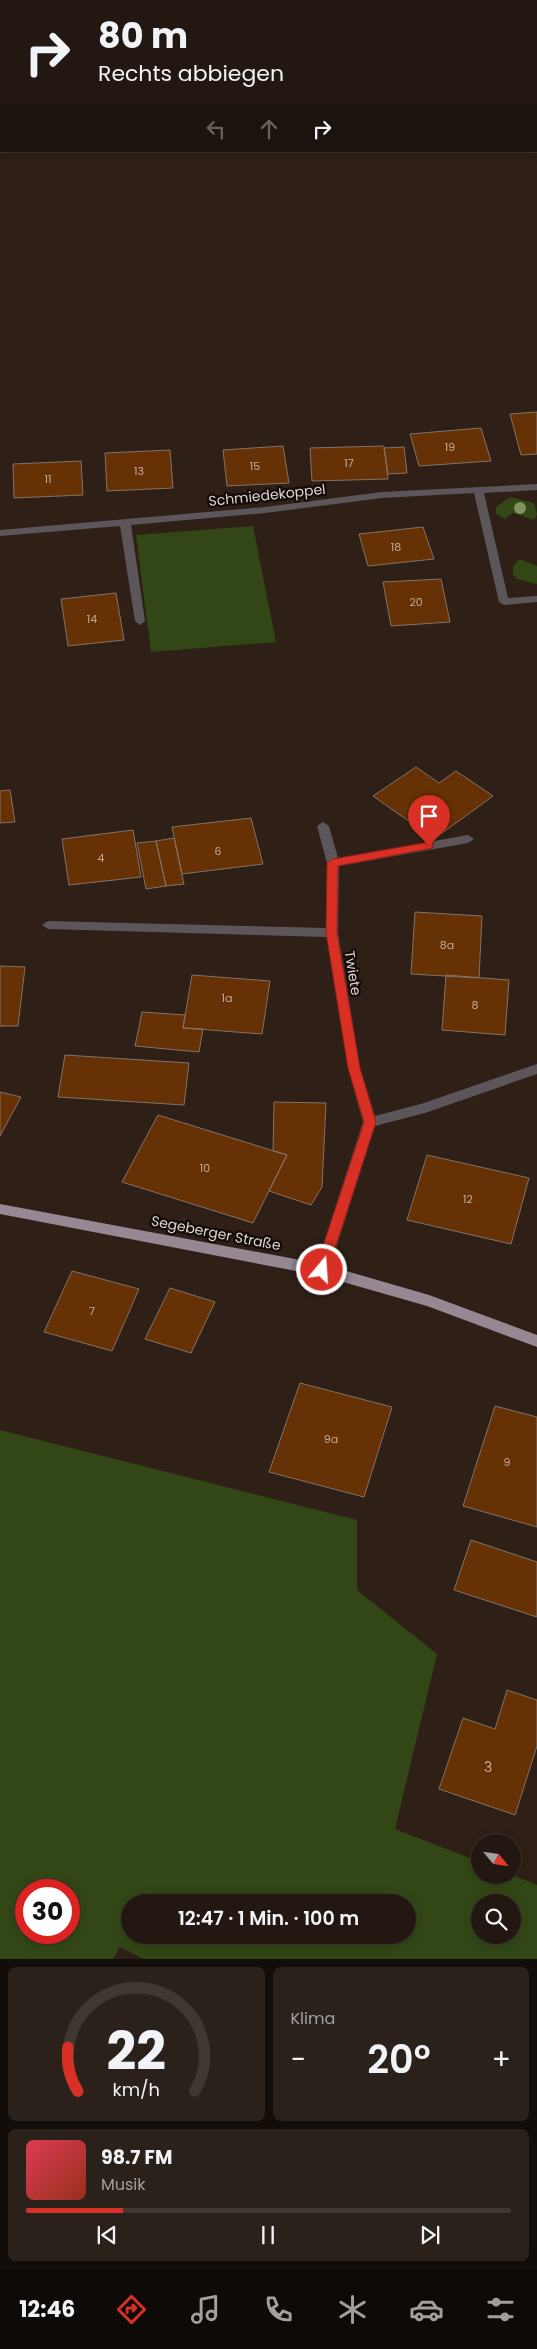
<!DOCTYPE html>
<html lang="de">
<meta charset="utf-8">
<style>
:root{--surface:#221811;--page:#2a211a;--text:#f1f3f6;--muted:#a2a09f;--line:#3f3731;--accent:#d93025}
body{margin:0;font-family:Poppins,sans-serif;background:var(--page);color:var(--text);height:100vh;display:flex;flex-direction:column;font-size:19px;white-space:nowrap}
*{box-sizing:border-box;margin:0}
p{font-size:16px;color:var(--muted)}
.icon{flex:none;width:28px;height:28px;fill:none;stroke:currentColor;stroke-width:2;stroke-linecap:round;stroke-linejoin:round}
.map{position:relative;height:1959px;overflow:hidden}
.details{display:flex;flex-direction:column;gap:8px;padding:8px;background:#130d09;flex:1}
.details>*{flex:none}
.guide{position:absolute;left:0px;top:0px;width:538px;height:152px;box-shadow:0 2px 12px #0003,0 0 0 1px var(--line);background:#221811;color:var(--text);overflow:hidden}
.needle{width:32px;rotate:119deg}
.controls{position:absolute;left:471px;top:1834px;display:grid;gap:10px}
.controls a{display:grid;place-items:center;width:50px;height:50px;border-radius:50%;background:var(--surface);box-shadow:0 2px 12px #0003,0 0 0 1px var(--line);font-size:25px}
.speed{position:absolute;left:15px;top:1879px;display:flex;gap:10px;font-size:25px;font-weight:700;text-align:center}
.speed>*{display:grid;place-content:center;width:65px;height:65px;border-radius:50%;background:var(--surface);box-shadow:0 2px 12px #0003,0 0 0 1px var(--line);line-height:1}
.speed .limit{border:8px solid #d22;background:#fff;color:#111}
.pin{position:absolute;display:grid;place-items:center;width:42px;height:42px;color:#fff;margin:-51px -21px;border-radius:50% 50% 50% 0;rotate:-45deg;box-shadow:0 0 5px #0007}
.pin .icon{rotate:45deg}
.me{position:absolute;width:55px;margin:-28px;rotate:18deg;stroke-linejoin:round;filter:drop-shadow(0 0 4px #0008)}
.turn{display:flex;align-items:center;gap:18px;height:105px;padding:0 15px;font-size:22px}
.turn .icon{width:65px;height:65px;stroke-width:2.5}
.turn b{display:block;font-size:35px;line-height:42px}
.lanes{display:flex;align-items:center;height:48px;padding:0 15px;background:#0003;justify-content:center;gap:25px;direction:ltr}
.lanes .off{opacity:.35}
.big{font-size:38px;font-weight:600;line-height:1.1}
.details .tile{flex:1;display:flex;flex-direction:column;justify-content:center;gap:8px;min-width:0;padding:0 18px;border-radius:8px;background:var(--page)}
.details .dial{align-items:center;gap:0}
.dial svg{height:130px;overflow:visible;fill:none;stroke:var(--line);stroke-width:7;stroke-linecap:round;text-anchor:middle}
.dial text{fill:var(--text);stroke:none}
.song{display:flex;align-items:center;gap:15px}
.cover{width:60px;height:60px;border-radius:8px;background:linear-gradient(135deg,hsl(350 70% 55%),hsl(10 70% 35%))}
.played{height:5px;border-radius:2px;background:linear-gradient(90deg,var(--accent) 20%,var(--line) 20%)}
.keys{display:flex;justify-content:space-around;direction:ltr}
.heat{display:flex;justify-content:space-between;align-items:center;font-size:28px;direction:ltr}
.details .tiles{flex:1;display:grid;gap:8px;grid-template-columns:1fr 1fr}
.tile:last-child{grid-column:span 2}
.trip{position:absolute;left:121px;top:1894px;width:295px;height:50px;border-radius:25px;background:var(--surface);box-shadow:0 2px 12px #0003,0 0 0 1px var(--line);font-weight:600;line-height:50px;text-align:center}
.dock{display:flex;height:80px;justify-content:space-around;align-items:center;background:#0e0a07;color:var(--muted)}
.dock .icon{width:35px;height:35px}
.dock .current{color:var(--accent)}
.dock b{font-size:22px;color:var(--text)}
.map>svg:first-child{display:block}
.green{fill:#324715;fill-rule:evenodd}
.building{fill:#663205;stroke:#837267}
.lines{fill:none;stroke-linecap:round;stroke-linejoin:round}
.minor{fill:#5c565b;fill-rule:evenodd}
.major{fill:#958893;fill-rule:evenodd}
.tree{fill:#80915d}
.route{fill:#d93025;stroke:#8d1f18}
.labels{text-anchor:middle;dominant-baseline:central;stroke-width:4.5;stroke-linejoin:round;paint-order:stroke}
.number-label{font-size:11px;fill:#c0ac9c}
.street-label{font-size:14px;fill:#ded5cf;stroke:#120b08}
.near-number-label{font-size:14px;fill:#c0ac9c}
</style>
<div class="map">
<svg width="537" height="1959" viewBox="0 0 537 1959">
<rect width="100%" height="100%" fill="#2e2017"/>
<path class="green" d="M 510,497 L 534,503 L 537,514 L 534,520 L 513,513 L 505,519 L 496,514 L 496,507 Z
M 253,526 L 276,642 L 151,652 L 136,535 Z
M 519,559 L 537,566 L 537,584 L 517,579 L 513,574 L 513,567 Z
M 0,1430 L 357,1520 L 357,1590 L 437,1654 L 395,1829 L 480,1862 L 480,1875 L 512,1875 L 537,1885 L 537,1959 L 144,1959 L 120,1947 L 113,1959 L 0,1959 ZM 26,1890 L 69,1890 L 69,1932 L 26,1932 ZM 130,1902 L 408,1902 L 408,1935 L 130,1935 ZM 480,1902 L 512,1902 L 512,1935 L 480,1935 Z"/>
<path class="building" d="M 537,412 L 537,454 L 521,455 L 510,414 Z
M 481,428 L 491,461 L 419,466 L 410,434 Z
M 283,446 L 289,483 L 227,486 L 223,450 Z
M 384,446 L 388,479 L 312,481 L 310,448 Z
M 404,447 L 407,473 L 388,474 L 384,448 Z
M 170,450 L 173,488 L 107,491 L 105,453 Z
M 81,461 L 83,495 L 14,498 L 13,464 Z
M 423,527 L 434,559 L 368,566 L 359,534 Z
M 441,579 L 450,622 L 391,626 L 383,582 Z
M 116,593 L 124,640 L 68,646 L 61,599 Z
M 416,767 L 439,783 L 456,771 L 493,796 L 434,839 L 373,796 Z
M 10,790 L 15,822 L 0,823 L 0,791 Z
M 251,818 L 263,864 L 182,874 L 172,827 Z
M 133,830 L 141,877 L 69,885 L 62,839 Z
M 174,838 L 184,884 L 166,886 L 156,841 Z
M 156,841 L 166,886 L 146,889 L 137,843 Z
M 415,912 L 482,916 L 479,978 L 411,974 Z
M 0,966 L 25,967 L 18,1026 L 0,1026 Z
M 192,975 L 270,981 L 262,1034 L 183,1028 Z
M 446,975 L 509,980 L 505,1035 L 442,1030 Z
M 142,1012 L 185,1015 L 183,1028 L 203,1029 L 199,1052 L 135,1046 Z
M 65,1055 L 189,1063 L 184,1105 L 58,1097 Z
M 0,1092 L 21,1097 L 0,1136 Z
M 274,1102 L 326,1103 L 322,1187 L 311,1205 L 269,1191 L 287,1155 L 273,1151 Z
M 158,1115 L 287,1155 L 253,1223 L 122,1182 Z
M 427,1155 L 529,1178 L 511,1244 L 407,1220 Z
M 72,1271 L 139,1289 L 112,1351 L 44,1332 Z
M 170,1288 L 215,1302 L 191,1353 L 145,1339 Z
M 300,1383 L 392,1407 L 364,1497 L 269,1472 Z
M 495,1406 L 537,1417 L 537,1527 L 463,1506 Z
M 471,1540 L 537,1562 L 537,1617 L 454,1590 Z
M 507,1690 L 537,1700 L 537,1746 L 515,1815 L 439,1789 L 463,1718 L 495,1729 Z"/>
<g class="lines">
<path class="minor" d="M 537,484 L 537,490 L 484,493 L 508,598 L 537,596 L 537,602 L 504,605 L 499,602 L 474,493 L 382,498 L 265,513 L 131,525 L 145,621 L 140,625 L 135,621 L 120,526 L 0,536 L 0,530 L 265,507 L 382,492 Z
M 323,822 L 329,826 L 338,858 L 468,835 L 474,839 L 468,843 L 339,866 L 338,933 L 360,1068 L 375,1116 L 424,1103 L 537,1064 L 537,1074 L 425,1113 L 375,1126 L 329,1270 L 327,1274 L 322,1276 L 317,1274 L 315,1270 L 363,1122 L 348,1068 L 327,937 L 48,929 L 42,925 L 48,921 L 326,928 L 327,863 L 317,826 Z"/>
<path class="major" d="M 0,1204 L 322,1264 L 429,1295 L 537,1335 L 537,1347 L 427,1306 L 322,1276 L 0,1214 Z"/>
</g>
<circle class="tree" cx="520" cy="508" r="6"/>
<path class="route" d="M 429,842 L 433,843 L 433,848 L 338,866 L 337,933 L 360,1068 L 376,1122 L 328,1270 L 322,1275 L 315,1270 L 364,1122 L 348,1068 L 326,933 L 327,863 L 333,859 Z"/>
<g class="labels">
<g class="number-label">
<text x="450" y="447">19</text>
<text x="349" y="463">17</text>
<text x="255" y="466">15</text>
<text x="139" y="471">13</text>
<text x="48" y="479">11</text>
<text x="396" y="547">18</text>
<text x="416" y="602">20</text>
<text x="92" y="619">14</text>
<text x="218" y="851">6</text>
<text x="101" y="858">4</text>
<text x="447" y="945">8a</text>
<text x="227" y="998">1a</text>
<text x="475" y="1005">8</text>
<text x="205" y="1168">10</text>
<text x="468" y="1199">12</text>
<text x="92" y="1311">7</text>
<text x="331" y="1439">9a</text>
<text x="507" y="1462">9</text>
</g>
<g class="street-label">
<text transform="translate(267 495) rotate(-6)">Schmiedekoppel</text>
<text transform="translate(353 973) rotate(81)">Twiete</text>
<text transform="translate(216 1233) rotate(11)">Segeberger Straße</text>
</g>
<g class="near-number-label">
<text x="488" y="1767">3</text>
</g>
</g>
</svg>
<div class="controls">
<a><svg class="needle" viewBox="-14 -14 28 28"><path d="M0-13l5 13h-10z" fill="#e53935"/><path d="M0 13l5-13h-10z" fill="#a2a09f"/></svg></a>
<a><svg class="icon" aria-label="search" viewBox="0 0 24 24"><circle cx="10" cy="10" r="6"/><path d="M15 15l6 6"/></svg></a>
</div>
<div class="speed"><div class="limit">30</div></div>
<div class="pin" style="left:429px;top:846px;background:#d93025"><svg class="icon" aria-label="arrive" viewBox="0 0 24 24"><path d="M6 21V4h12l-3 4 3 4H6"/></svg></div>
<svg class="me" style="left:322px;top:1270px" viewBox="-20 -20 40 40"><circle r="17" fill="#d93025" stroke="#fff" stroke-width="3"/><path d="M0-11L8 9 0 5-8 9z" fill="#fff"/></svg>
<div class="trip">12:47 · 1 Min. · 100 m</div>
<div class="guide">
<div class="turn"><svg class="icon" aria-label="right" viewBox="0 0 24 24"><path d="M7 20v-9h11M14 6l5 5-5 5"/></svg><div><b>80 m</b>Rechts abbiegen</div></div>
<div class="lanes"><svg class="icon off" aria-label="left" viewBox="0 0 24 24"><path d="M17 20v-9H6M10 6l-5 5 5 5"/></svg><svg class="icon off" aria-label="ahead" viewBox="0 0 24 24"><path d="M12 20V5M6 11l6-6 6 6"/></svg><svg class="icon" aria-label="right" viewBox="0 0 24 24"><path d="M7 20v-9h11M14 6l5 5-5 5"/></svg></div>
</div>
</div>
<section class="details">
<div class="tiles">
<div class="tile dial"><svg viewBox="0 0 100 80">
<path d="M14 69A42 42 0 1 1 86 69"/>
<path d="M14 69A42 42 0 0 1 8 42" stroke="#d93025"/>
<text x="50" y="56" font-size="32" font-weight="700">22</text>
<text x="50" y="72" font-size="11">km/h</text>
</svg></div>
<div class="tile"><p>Klima</p>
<div class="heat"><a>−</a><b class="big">20°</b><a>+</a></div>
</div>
<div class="tile">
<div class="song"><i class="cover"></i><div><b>98.7 FM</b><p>Musik</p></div></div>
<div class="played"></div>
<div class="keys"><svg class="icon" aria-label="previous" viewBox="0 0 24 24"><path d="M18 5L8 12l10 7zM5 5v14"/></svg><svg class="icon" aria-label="pause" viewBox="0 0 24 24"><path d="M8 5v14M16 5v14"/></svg><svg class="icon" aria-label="next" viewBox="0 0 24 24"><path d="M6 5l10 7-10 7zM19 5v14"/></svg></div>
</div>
</div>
</section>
<nav class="dock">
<b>12:46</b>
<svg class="icon current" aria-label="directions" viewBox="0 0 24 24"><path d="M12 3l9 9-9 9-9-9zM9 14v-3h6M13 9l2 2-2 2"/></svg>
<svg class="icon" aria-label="music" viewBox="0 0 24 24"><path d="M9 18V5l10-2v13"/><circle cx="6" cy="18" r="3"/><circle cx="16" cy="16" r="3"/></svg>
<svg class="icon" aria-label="phone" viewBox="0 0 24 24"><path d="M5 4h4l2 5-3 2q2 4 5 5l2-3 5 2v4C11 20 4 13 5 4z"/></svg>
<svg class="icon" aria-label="climate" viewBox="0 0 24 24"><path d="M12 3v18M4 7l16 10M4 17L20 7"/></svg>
<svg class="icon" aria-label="car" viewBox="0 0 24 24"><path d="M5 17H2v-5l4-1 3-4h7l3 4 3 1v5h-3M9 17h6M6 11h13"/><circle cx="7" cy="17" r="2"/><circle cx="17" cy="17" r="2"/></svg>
<svg class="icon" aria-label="filters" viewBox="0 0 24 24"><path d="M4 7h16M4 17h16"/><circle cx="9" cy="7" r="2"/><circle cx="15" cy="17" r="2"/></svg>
</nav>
